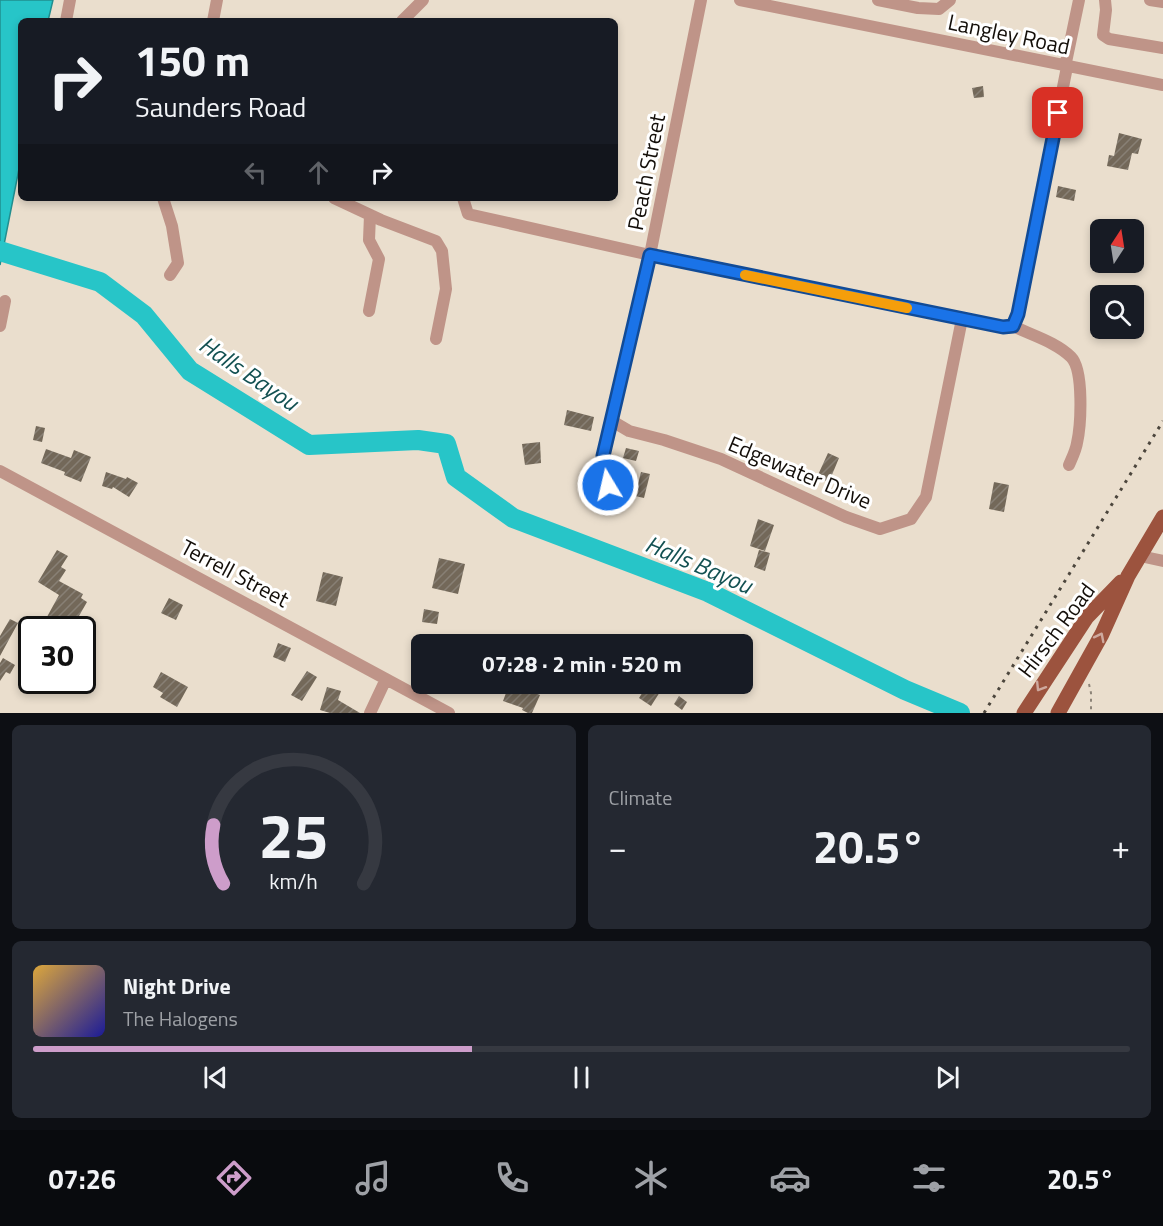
<!DOCTYPE html>
<meta charset="utf-8">
<style>
:root{--surface:#171b24;--page:#242831;--text:#f1f3f6;--muted:#9ea1a6;--line:#363941;--accent:#cd9dca}
body{margin:0;font-family:"Titillium Web",sans-serif;background:var(--page);color:var(--text);height:100vh;display:flex;flex-direction:column;font-size:22px;white-space:nowrap}
*{box-sizing:border-box;margin:0}
p{font-size:20px;color:var(--muted)}
.icon{flex:none;width:33px;height:33px;fill:none;stroke:currentColor;stroke-width:2;stroke-linecap:round;stroke-linejoin:round}
.map{position:relative;height:713px;overflow:hidden}
.details{display:flex;flex-direction:column;gap:12px;padding:12px;background:#0d0f14;flex:1}
.details>*{flex:none}
.hud{position:absolute;left:18px;top:18px;width:600px;height:183px;border-radius:9px;box-shadow:0 3px 9px #0003;background:#171b24;color:var(--text);overflow:hidden}
.needle{width:39px;rotate:12deg}
.controls{position:absolute;left:1090px;top:219px;display:grid;gap:12px}
.controls a{display:grid;place-items:center;width:54px;height:54px;border-radius:9px;background:var(--surface);box-shadow:0 3px 9px #0003;font-size:30px}
.speed{position:absolute;left:18px;top:616px;display:flex;gap:12px;font-size:30px;font-weight:700;text-align:center}
.speed>*{display:grid;place-content:center;width:78px;height:78px;border-radius:50%;background:var(--surface);box-shadow:0 3px 9px #0003;line-height:1}
.speed .limit{border:3px solid #111;border-radius:9px;background:#fff;color:#111}
.pin{position:absolute;display:grid;place-items:center;width:51px;height:51px;color:#fff;margin:-26px;border-radius:12px;box-shadow:0 3px 9px #0006}
.me{position:absolute;width:66px;margin:-33px;rotate:351deg;stroke-linejoin:round;filter:drop-shadow(0 0 4px #0008)}
.turn{display:flex;align-items:center;gap:21px;height:126px;padding:0 18px;font-size:27px}
.turn .icon{width:78px;height:78px;stroke-width:2.5}
.turn b{display:block;font-size:42px;line-height:51px}
.lanes{display:flex;align-items:center;height:57px;padding:0 18px;background:#0003;justify-content:center;gap:30px;direction:ltr}
.lanes .off{opacity:.35}
.big{font-size:45px;font-weight:700;line-height:1.1}
.details .tile{flex:1;display:flex;flex-direction:column;justify-content:center;gap:9px;min-width:0;padding:0 21px;border-radius:9px;background:var(--page)}
.details .dial{align-items:center;gap:0}
.dial svg{height:156px;overflow:visible;fill:none;stroke:var(--line);stroke-width:7;stroke-linecap:round;text-anchor:middle}
.dial text{fill:var(--text);stroke:none}
.song{display:flex;align-items:center;gap:18px}
.cover{width:72px;height:72px;border-radius:9px;background:linear-gradient(135deg,hsl(40 70% 55%),hsl(240 70% 35%))}
.played{height:6px;border-radius:3px;background:linear-gradient(90deg,var(--accent) 40%,var(--line) 40%)}
.keys{display:flex;justify-content:space-around;direction:ltr}
.heat{display:flex;justify-content:space-between;align-items:center;font-size:33px;direction:ltr}
.details .tiles{flex:1;display:grid;gap:12px;grid-template-columns:1fr 1fr}
.tile:last-child{grid-column:span 2}
.trip{position:absolute;left:411px;top:634px;width:342px;height:60px;border-radius:9px;background:var(--surface);box-shadow:0 3px 9px #0003;font-weight:700;line-height:60px;text-align:center}
.menu{display:flex;height:96px;justify-content:space-around;align-items:center;background:#090b0e;color:var(--muted)}
.menu .icon{width:42px;height:42px}
.menu .current{color:var(--accent)}
.menu b{font-size:27px;color:var(--text)}
.map>svg:first-child{display:block}
.water{fill:#27c5c8;stroke:#218e8f;stroke-width:1.5}
.lines{fill:none;stroke-linecap:round;stroke-linejoin:round}
.river{stroke:#27c5c8;stroke-width:20}
.building{fill:url(#building-hatch)}
.path{stroke:#8d8478;stroke-width:2;stroke-dasharray:3 4.5;stroke-linecap:butt}
.minor{stroke:#bf9488;stroke-width:12}
.major{stroke:#9c533e;stroke-width:15}
.rail{stroke:#4c463d;stroke-width:3;stroke-dasharray:3 6;stroke-linecap:butt}
.oneway{stroke:#cea99e}
.route-casing{stroke:#114b97;stroke-width:15}
.route{stroke:#1a73e8;stroke-width:10}
.slow{stroke:#f59e0b;stroke-width:10}
.labels{text-anchor:middle;dominant-baseline:central;stroke-width:6;stroke-linejoin:round;paint-order:stroke}
.street-label{font-size:22px;fill:#130e09;stroke:#fff}
.water-label{font-size:24px;font-style:italic;fill:#135152;stroke:#fff}
</style>
<div class="map">
<svg width="1163" height="713" viewBox="0 0 1163 713">
<defs>
<pattern id="building-hatch" width="6" height="6" patternUnits="userSpaceOnUse" patternTransform="scale(1.5)"><rect width="6" height="6" fill="#736859"/><path d="M-1 1l2-2M0 6l6-6M5 7l2-2" fill="none" stroke="#888075"/></pattern>
</defs>
<rect width="100%" height="100%" fill="#eadecd"/>
<path class="water" d="M 0,0 L 53,0 L 48,21 L 21,21 L 21,159 L 0,265 Z"/>
<g class="lines">
<path class="river" d="M 0,251 L 100,282 L 144,315 L 190,371 L 309,445 L 418,440 L 446,444 L 456,477 L 513,518 L 708,592 L 905,690 L 960,713"/>
</g>
<path class="building" d="M 983,86 L 984,97 L 974,98 L 972,88 Z
M 1119,133 L 1142,139 L 1138,154 L 1132,153 L 1128,170 L 1107,166 L 1109,155 L 1114,156 Z
M 1058,186 L 1076,190 L 1074,201 L 1056,197 Z
M 567,410 L 594,417 L 591,431 L 564,425 Z
M 36,426 L 45,428 L 42,442 L 33,440 Z
M 540,442 L 541,463 L 525,465 L 522,444 Z
M 626,448 L 639,451 L 636,461 L 623,458 Z
M 46,449 L 71,458 L 74,450 L 91,457 L 81,482 L 64,475 L 65,472 L 41,463 Z
M 828,453 L 839,458 L 829,482 L 817,477 Z
M 106,472 L 126,479 L 127,477 L 138,483 L 129,497 L 113,487 L 112,489 L 102,486 Z
M 641,472 L 650,474 L 644,498 L 635,496 Z
M 994,482 L 1009,485 L 1004,512 L 989,509 Z
M 758,519 L 774,525 L 765,551 L 750,546 Z
M 57,550 L 68,556 L 61,567 L 66,570 L 59,581 L 83,594 L 81,598 L 87,602 L 75,623 L 67,618 L 59,630 L 49,630 L 42,626 L 59,595 L 38,582 Z
M 759,550 L 770,553 L 765,571 L 754,567 Z
M 439,558 L 465,564 L 458,594 L 432,588 Z
M 323,572 L 343,577 L 336,606 L 316,601 Z
M 169,598 L 183,605 L 176,620 L 161,613 Z
M 424,609 L 439,612 L 437,624 L 422,622 Z
M 10,619 L 18,623 L 0,656 L 0,636 Z
M 278,643 L 291,648 L 285,662 L 273,657 Z
M 3,658 L 15,665 L 10,674 L 6,672 L 0,681 L 0,663 Z
M 307,671 L 317,677 L 302,701 L 291,695 Z
M 161,672 L 188,687 L 177,707 L 160,697 L 163,693 L 153,687 Z
M 517,684 L 540,695 L 532,713 L 528,713 L 522,710 L 523,708 L 503,701 L 509,685 L 515,688 Z
M 648,684 L 665,684 L 651,706 L 639,698 Z
M 327,687 L 341,691 L 338,700 L 360,713 L 330,713 L 320,710 Z
M 679,696 L 687,702 L 682,710 L 674,704 Z"/>
<g class="lines">
<path class="path" d="M 1089,684 L 1091,693 L 1091,713"/>
<path class="minor" d="M 740,0 L 1163,85
M 878,0 L 918,8 L 939,9 L 950,0
M 1105,0 L 1106,10 L 1103,35 L 1109,39 L 1163,48
M 1150,0 L 1163,2
M 66,21 L 70,0
M 213,21 L 217,0
M 402,21 L 423,0
M 1065,67 L 1079,0
M 163,198 L 172,226 L 178,263 L 170,275
M 334,198 L 381,220 L 436,241 L 442,251 L 446,289 L 436,339
M 463,198 L 468,214 L 650,255 L 1003,327 L 1013,326 L 1018,314 L 1067,67
M 369,311 L 379,259 L 369,240 L 370,215
M 0,326 L 5,301
M 1013,326 C 1031,335 1056,342 1071,357 C 1084,370 1081,425 1077,443 C 1076,450 1072,458 1069,465
M 612,421 L 629,431 L 664,440 L 721,459 L 846,517 L 880,529 L 911,519 L 926,497 L 962,319
M 603,456 C 609,472 611,488 599,503 L 592,499 L 591,489 L 603,456 L 650,255 L 701,0
M 0,471 L 449,713
M 1140,556 L 1163,561
M 370,713 L 386,679"/>
<path class="major" d="M 1024,713 L 1087,617 L 1121,582
M 1058,713 L 1102,634 L 1128,576 L 1163,517"/>
<path class="rail" d="M 984,713 L 1163,421"/>
</g>
<defs><path id="oneway-chevron" d="M-2-3.5L2.5 0L-2 3.5" fill="none" stroke-width="1.6" stroke-linecap="round" stroke-linejoin="round" transform="scale(1.5)"/></defs>
<g class="oneway">
<use href="#oneway-chevron" transform="translate(1100 637) rotate(-63)"/>
<use href="#oneway-chevron" transform="translate(1040 687) rotate(122)"/>
</g>
<g class="lines">
<defs>
<path id="route" d="M 608,485 L 608,470 L 603,456 L 650,255 L 1003,327 L 1013,326 L 1018,314 L 1058,113"/>
</defs>
<use href="#route" class="route-casing"/>
<use href="#route" class="route"/>
<path class="slow" d="M 745,275 L 907,308"/>
</g>
<g class="labels">
<g class="street-label">
<text transform="translate(1009 34) rotate(12)">Langley Road</text>
<text transform="translate(646 172) rotate(-79)">Peach Street</text>
<text transform="translate(800 472) rotate(23)">Edgewater Drive</text>
<text transform="translate(235 573) rotate(28)">Terrell Street</text>
<text transform="translate(1056 630) rotate(-53)">Hirsch Road</text>
</g>
<g class="water-label">
<text transform="translate(249 373) rotate(34)">Halls Bayou</text>
<text transform="translate(699 564) rotate(23)">Halls Bayou</text>
</g>
</g>
</svg>
<div class="controls">
<a><svg class="needle" viewBox="-14 -14 28 28"><path d="M0-13l5 13h-10z" fill="#e53935"/><path d="M0 13l5-13h-10z" fill="#9ea1a6"/></svg></a>
<a><svg class="icon" aria-label="search" viewBox="0 0 24 24"><circle cx="10" cy="10" r="6"/><path d="M15 15l6 6"/></svg></a>
</div>
<div class="speed"><div class="limit">30</div></div>
<div class="pin" style="left:1058px;top:113px;background:#d93025"><svg class="icon" aria-label="arrive" viewBox="0 0 24 24"><path d="M6 21V4h12l-3 4 3 4H6"/></svg></div>
<svg class="me" style="left:608px;top:485px" viewBox="-20 -20 40 40"><circle r="17" fill="#1a73e8" stroke="#fff" stroke-width="3"/><path d="M0-11L8 9 0 5-8 9z" fill="#fff"/></svg>
<div class="trip">07:28 · 2 min · 520 m</div>
<div class="hud">
<div class="turn"><svg class="icon" aria-label="right" viewBox="0 0 24 24"><path d="M7 20v-9h11M14 6l5 5-5 5"/></svg><div><b>150 m</b>Saunders Road</div></div>
<div class="lanes"><svg class="icon off" aria-label="left" viewBox="0 0 24 24"><path d="M17 20v-9H6M10 6l-5 5 5 5"/></svg><svg class="icon off" aria-label="ahead" viewBox="0 0 24 24"><path d="M12 20V5M6 11l6-6 6 6"/></svg><svg class="icon" aria-label="right" viewBox="0 0 24 24"><path d="M7 20v-9h11M14 6l5 5-5 5"/></svg></div>
</div>
</div>
<section class="details">
<div class="tiles">
<div class="tile dial"><svg viewBox="0 0 100 80">
<path d="M14 69A42 42 0 1 1 86 69"/>
<path d="M14 69A42 42 0 0 1 9 39" stroke="#cd9dca"/>
<text x="50" y="56" font-size="32" font-weight="700">25</text>
<text x="50" y="72" font-size="11">km/h</text>
</svg></div>
<div class="tile"><p>Climate</p>
<div class="heat"><a>−</a><b class="big">20.5°</b><a>+</a></div>
</div>
<div class="tile">
<div class="song"><i class="cover"></i><div><b>Night Drive</b><p>The Halogens</p></div></div>
<div class="played"></div>
<div class="keys"><svg class="icon" aria-label="previous" viewBox="0 0 24 24"><path d="M18 5L8 12l10 7zM5 5v14"/></svg><svg class="icon" aria-label="pause" viewBox="0 0 24 24"><path d="M8 5v14M16 5v14"/></svg><svg class="icon" aria-label="next" viewBox="0 0 24 24"><path d="M6 5l10 7-10 7zM19 5v14"/></svg></div>
</div>
</div>
</section>
<nav class="menu">
<b>07:26</b>
<svg class="icon current" aria-label="directions" viewBox="0 0 24 24"><path d="M12 3l9 9-9 9-9-9zM9 14v-3h6M13 9l2 2-2 2"/></svg>
<svg class="icon" aria-label="music" viewBox="0 0 24 24"><path d="M9 18V5l10-2v13"/><circle cx="6" cy="18" r="3"/><circle cx="16" cy="16" r="3"/></svg>
<svg class="icon" aria-label="phone" viewBox="0 0 24 24"><path d="M5 4h4l2 5-3 2q2 4 5 5l2-3 5 2v4C11 20 4 13 5 4z"/></svg>
<svg class="icon" aria-label="climate" viewBox="0 0 24 24"><path d="M12 3v18M4 7l16 10M4 17L20 7"/></svg>
<svg class="icon" aria-label="car" viewBox="0 0 24 24"><path d="M5 17H2v-5l4-1 3-4h7l3 4 3 1v5h-3M9 17h6M6 11h13"/><circle cx="7" cy="17" r="2"/><circle cx="17" cy="17" r="2"/></svg>
<svg class="icon" aria-label="filters" viewBox="0 0 24 24"><path d="M4 7h16M4 17h16"/><circle cx="9" cy="7" r="2"/><circle cx="15" cy="17" r="2"/></svg>
<b>20.5°</b>
</nav>
